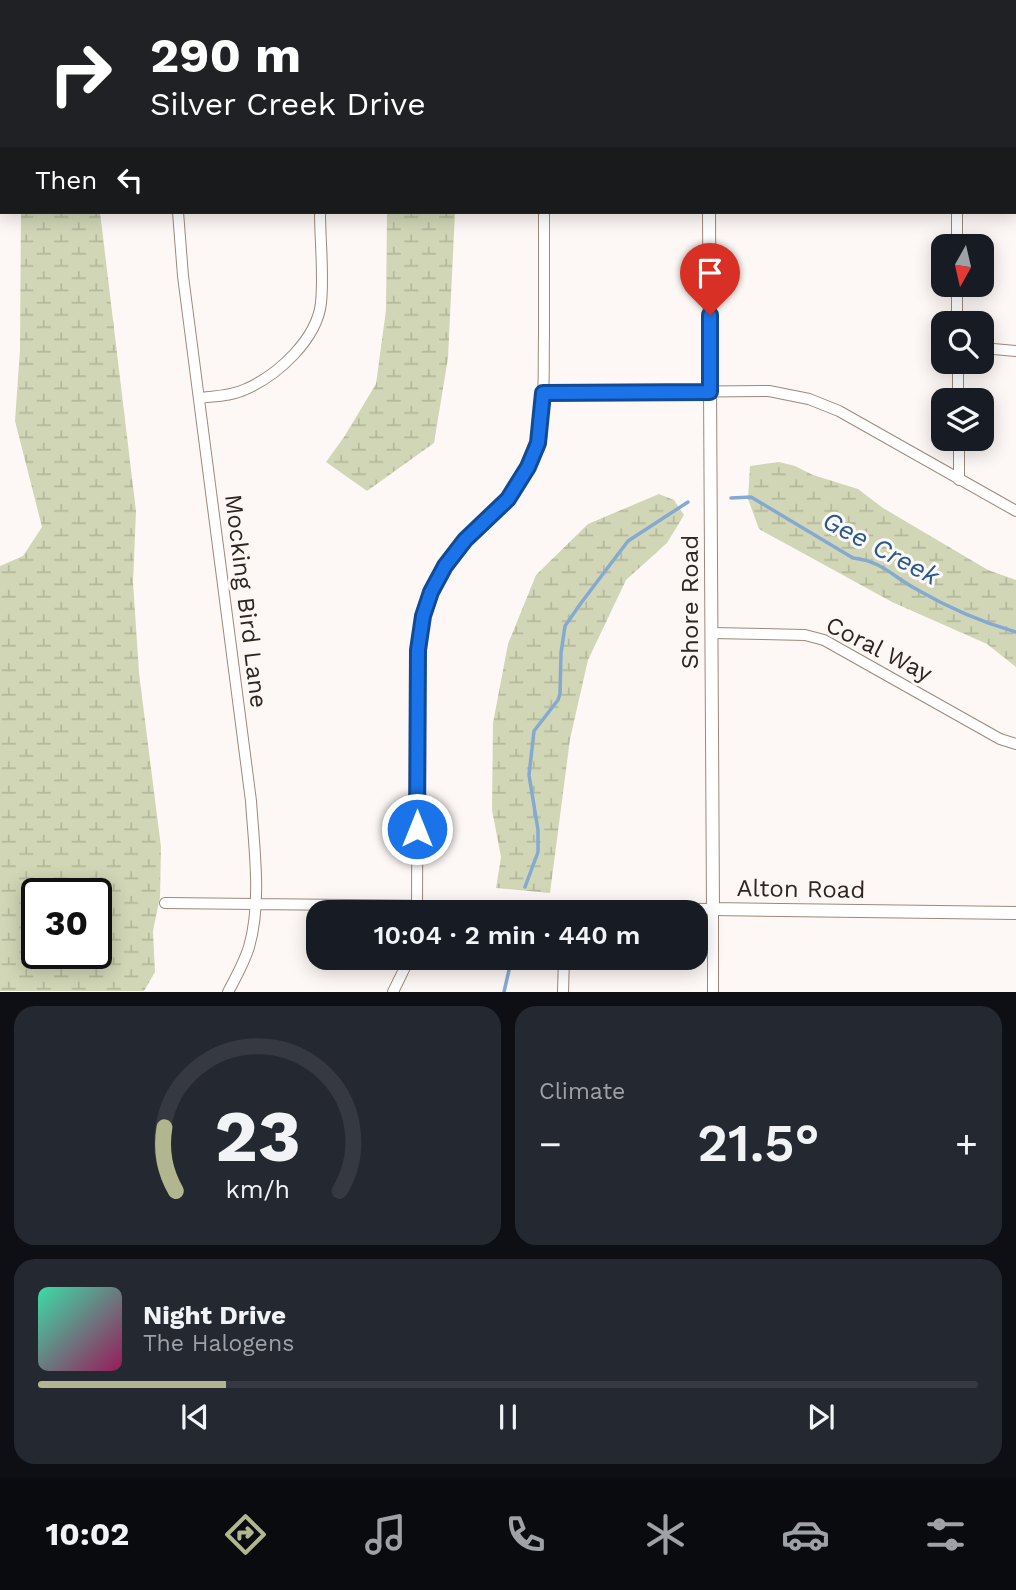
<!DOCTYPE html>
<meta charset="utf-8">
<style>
:root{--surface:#171b24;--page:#242831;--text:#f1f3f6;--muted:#9ea1a6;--line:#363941;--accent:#b1b68f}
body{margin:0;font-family:"Work Sans",sans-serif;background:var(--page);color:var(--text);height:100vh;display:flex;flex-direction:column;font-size:26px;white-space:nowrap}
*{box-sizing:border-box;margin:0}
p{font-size:23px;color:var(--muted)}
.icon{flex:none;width:38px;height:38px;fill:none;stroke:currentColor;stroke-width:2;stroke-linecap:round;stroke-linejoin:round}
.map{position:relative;height:992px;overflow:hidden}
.details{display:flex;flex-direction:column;gap:14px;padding:14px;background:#0d0f14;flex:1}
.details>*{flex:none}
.banner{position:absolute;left:0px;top:0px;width:1017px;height:214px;box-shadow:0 4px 18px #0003;background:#202124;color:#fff;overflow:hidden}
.needle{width:46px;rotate:188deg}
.tools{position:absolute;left:931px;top:234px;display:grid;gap:14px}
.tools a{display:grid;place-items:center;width:63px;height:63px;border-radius:14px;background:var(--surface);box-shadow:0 4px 18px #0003;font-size:35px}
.speed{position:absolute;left:21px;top:878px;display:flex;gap:14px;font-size:35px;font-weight:700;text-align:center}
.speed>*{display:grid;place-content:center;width:91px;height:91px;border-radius:50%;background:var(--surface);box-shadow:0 4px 18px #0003;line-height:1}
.speed .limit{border:4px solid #111;border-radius:10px;background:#fff;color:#111}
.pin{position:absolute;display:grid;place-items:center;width:60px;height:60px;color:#fff;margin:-72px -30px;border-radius:50% 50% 50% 0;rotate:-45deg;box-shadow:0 0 7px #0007}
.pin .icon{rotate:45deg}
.me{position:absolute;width:77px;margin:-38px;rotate:0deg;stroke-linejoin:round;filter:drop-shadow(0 0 5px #0008)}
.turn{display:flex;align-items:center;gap:24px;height:147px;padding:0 35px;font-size:32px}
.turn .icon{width:91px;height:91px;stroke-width:2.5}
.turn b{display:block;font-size:49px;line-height:60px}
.then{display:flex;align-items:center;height:66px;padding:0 35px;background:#0003;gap:14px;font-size:26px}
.big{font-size:52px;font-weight:600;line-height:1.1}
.details .card{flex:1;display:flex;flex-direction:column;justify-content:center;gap:10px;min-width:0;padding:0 24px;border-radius:21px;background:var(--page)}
.details .dial{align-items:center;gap:0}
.dial svg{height:182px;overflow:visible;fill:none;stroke:var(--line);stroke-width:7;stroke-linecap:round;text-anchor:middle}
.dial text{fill:var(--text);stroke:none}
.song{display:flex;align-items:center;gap:21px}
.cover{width:84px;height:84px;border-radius:10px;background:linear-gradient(135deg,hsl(160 70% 55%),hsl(330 70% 35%))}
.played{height:7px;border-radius:4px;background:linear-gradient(90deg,var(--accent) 20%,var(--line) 20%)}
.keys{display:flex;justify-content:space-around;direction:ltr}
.heat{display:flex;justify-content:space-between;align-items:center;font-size:38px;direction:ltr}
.details .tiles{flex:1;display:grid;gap:14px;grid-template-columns:1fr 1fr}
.card:last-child{grid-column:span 2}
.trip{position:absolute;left:306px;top:900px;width:402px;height:70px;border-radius:21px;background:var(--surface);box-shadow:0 4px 18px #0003;font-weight:600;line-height:70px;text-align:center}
.menu{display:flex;height:112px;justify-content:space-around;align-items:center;background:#090b0e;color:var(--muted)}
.menu .icon{width:49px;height:49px}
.menu .current{color:var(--accent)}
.menu b{font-size:32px;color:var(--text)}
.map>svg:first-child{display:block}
.wetland{fill:url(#wetland-marsh);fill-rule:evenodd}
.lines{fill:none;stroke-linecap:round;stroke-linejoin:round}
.stream{stroke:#85aad2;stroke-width:3.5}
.minor-casing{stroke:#9e887b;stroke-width:12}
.tertiary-casing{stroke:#9e887b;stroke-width:14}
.minor{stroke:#fff;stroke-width:10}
.tertiary{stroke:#fff;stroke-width:12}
.route-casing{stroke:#114b97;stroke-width:18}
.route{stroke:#1a73e8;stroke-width:12}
.labels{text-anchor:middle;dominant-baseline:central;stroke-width:6;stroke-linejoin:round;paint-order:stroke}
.street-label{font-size:24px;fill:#2f2621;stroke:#fdf8f5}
.water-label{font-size:26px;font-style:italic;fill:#265a8e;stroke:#fdf8f5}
</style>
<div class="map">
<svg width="1016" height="992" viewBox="0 0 1016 992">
<defs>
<pattern id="wetland-marsh" width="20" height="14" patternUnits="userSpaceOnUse" patternTransform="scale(1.75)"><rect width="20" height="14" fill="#d1d6b6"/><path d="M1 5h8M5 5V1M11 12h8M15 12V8" fill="none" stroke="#b4b89c"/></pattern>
</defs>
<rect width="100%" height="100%" fill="#fdf8f5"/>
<path class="wetland" d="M 21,212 L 100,212 L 136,511 L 133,582 L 139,673 L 161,847 L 160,897 L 153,931 L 155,972 L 144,991 L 0,991 L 0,566 L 23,556 L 42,527 L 15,421 L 20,350 ZM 96,894 L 96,954 L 37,954 L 37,894 Z
M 387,212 L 455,212 L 448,358 L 434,443 L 367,491 L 326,462 L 344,437 L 376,384 L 386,310 Z
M 779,462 L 795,466 L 813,475 L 858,489 L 883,508 L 988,570 L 1016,580 L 1016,667 L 987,644 L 892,602 L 759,529 L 748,499 L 750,466 Z
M 659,494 L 674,500 L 684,515 L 667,543 L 626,580 L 588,660 L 570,739 L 550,893 L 496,888 L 501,857 L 492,810 L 493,723 L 508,644 L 536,575 L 588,524 Z"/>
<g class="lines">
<path class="stream" d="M 731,498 L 751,497 L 853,558 C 882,561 892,576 916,589 C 947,607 981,622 1016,632
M 525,887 L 538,852 L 538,830 L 529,775 L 534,731 L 558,700 L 560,694 L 561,653 L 565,626 L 581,603 L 628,541 L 688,502
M 504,992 L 512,957"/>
<defs>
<path id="minor" d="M 171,0 L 171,2
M 512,0 L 512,2
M 956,0 L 956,2
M 320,2 L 320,0
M 1015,22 L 1016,22
M 1015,188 L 1016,188
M 178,212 L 183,276 L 251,801 C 254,848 262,902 249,947 C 244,963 236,977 228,992
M 957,212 L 957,247
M 957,285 L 957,324
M 982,348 L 1016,351
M 958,362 L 958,401
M 543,393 L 769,391 L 809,399 L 839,411 L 1016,511
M 199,398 C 215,396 232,396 246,389 C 278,375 317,339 321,303 C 324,273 320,242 320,212
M 959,439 L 959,480
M 712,633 L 805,635 L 824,640 L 1000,739 L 1016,744
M 165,903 L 713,909 L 713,992
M 417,912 L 418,650 C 424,608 436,571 466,539 C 488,515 515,497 529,467 C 547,426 543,379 544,335 C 544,294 544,253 544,212
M 393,992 L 410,957
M 563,992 L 564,957"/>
<path id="tertiary" d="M 708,0 L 708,2
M 709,212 L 713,909 L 1016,913"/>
</defs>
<use href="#minor" class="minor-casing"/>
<use href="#tertiary" class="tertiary-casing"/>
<use href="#minor" class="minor"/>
<use href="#tertiary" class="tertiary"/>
</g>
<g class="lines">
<defs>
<path id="route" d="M 417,829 L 418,650 L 423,616 L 431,592 L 445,566 L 465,540 L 508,499 L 528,467 L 538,443 L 543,393 L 710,392 L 710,315"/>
</defs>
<use href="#route" class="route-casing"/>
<use href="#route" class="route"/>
</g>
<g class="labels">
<g class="street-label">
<text transform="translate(246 601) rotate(83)">Mocking Bird Lane</text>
<text transform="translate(690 602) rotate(-90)">Shore Road</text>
<text transform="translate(879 649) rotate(27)">Coral Way</text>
<text transform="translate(801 889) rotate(1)">Alton Road</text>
</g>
<g class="water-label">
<text transform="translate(881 548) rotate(28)">Gee Creek</text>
</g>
</g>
</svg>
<div class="tools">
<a><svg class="needle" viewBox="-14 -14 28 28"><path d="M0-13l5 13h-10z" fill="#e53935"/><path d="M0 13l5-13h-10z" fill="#9ea1a6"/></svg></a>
<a><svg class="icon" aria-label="search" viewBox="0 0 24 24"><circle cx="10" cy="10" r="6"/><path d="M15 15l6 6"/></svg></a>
<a><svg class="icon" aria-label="layers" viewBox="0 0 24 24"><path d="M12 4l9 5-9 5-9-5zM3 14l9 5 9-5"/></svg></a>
</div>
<div class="speed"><div class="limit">30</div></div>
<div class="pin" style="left:710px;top:315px;background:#d93025"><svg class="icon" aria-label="arrive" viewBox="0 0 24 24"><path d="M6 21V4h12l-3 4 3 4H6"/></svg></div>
<svg class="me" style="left:417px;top:829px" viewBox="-20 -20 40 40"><circle r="17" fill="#1a73e8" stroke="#fff" stroke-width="3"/><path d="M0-11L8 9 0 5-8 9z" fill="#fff"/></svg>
<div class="trip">10:04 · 2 min · 440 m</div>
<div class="banner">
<div class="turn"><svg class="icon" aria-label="right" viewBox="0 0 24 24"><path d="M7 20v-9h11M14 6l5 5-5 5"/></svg><div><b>290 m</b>Silver Creek Drive</div></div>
<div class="then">Then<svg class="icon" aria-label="left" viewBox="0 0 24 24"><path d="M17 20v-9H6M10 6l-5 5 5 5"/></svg></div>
</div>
</div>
<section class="details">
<div class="tiles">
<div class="card dial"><svg viewBox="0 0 100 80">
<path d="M14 69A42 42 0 1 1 86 69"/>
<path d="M14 69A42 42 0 0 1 9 41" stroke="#b1b68f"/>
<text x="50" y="56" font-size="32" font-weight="700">23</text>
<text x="50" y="72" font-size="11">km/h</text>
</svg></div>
<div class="card"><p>Climate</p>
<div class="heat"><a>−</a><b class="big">21.5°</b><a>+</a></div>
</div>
<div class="card">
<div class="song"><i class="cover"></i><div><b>Night Drive</b><p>The Halogens</p></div></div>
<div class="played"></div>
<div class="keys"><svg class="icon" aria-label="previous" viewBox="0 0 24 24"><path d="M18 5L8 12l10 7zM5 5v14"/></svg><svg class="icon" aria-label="pause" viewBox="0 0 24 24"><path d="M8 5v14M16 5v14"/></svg><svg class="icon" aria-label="next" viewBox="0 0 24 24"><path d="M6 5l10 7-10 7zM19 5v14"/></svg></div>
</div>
</div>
</section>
<nav class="menu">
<b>10:02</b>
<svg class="icon current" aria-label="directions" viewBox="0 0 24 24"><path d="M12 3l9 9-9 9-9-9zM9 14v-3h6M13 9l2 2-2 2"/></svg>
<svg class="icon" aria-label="music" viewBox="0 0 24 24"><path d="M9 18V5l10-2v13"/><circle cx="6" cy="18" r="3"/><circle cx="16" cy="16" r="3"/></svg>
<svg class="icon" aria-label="phone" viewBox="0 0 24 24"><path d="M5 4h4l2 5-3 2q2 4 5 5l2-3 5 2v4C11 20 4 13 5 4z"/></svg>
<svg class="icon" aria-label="climate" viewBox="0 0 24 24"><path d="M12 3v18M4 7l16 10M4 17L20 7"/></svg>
<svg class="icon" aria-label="car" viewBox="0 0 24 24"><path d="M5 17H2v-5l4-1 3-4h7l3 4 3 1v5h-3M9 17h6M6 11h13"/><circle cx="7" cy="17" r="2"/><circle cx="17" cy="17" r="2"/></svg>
<svg class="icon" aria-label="filters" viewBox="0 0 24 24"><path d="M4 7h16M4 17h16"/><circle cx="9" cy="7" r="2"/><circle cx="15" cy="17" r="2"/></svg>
</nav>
